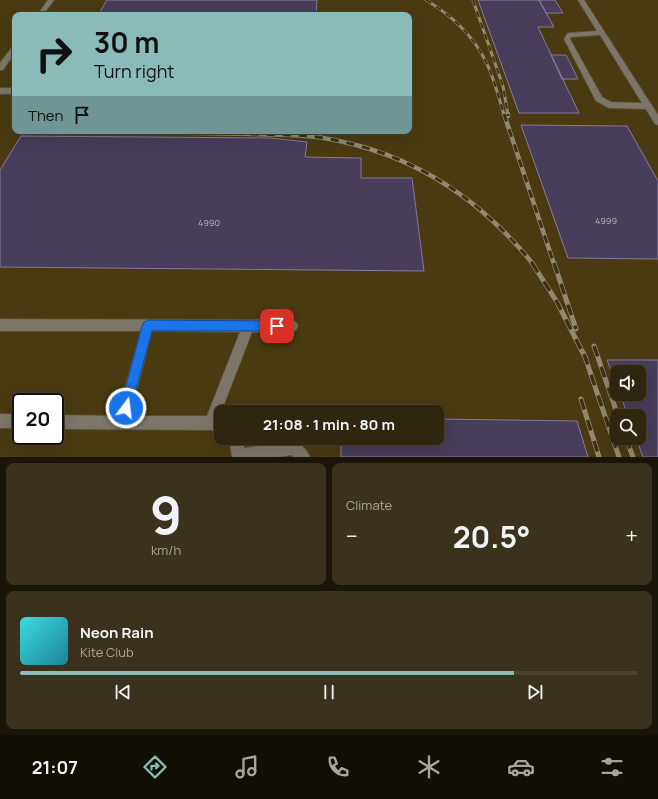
<!DOCTYPE html>
<meta charset="utf-8">
<style>
:root{--surface:#2e260e;--page:#3a321c;--text:#f1f3f6;--muted:#a7a59e;--line:#49432e;--accent:#8bbbb9}
body{margin:0;font-family:Manrope,sans-serif;background:var(--page);color:var(--text);height:100vh;display:flex;flex-direction:column;font-size:15px;white-space:nowrap}
*{box-sizing:border-box;margin:0}
p{font-size:13px;color:var(--muted)}
.icon{flex:none;width:22px;height:22px;fill:none;stroke:currentColor;stroke-width:2;stroke-linecap:round;stroke-linejoin:round}
.map{position:relative;height:457px;overflow:hidden}
.panel{display:flex;flex-direction:column;gap:6px;padding:6px;background:#191508;flex:1}
.panel>*{flex:none}
.hud{position:absolute;left:12px;top:12px;width:400px;height:122px;border-radius:8px;box-shadow:0 4px 16px #0002,0 0 0 1px var(--line);background:#8bbbb9;color:#111;overflow:hidden}
.fabs{position:absolute;left:610px;top:365px;display:grid;gap:8px}
.fabs a{display:grid;place-items:center;width:36px;height:36px;border-radius:8px;background:var(--surface);box-shadow:0 4px 16px #0002,0 0 0 1px var(--line);font-size:20px}
.speed{position:absolute;left:12px;top:393px;display:flex;gap:8px;font-size:20px;font-weight:700;text-align:center}
.speed>*{display:grid;place-content:center;width:52px;height:52px;border-radius:50%;background:var(--surface);box-shadow:0 4px 16px #0002,0 0 0 1px var(--line);line-height:1}
.speed .limit{border:2px solid #111;border-radius:6px;background:#fff;color:#111}
.pin{position:absolute;display:grid;place-items:center;width:34px;height:34px;color:#fff;margin:-17px;border-radius:8px;box-shadow:0 2px 6px #0006}
.me{position:absolute;width:44px;margin:-22px;rotate:15deg;stroke-linejoin:round;filter:drop-shadow(0 0 3px #0008)}
.turn{display:flex;align-items:center;gap:14px;height:84px;padding:0 16px;font-size:18px}
.turn .icon{width:52px;height:52px;stroke-width:2.5}
.turn b{display:block;font-size:28px;line-height:34px}
.then{display:flex;align-items:center;height:38px;padding:0 16px;background:#0003;gap:8px;font-size:15px}
.big{font-size:30px;font-weight:700;line-height:1.1}
.panel .tile{flex:1;display:flex;flex-direction:column;justify-content:center;gap:6px;min-width:0;padding:0 14px;border-radius:8px;background:var(--page)}
.panel .dial{align-items:center;gap:0}
.dial b{font-size:52px;line-height:1}
.song{display:flex;align-items:center;gap:12px}
.cover{width:48px;height:48px;border-radius:6px;background:linear-gradient(135deg,hsl(180 70% 55%),hsl(190 70% 35%))}
.played{height:4px;border-radius:2px;background:linear-gradient(90deg,var(--accent) 80%,var(--line) 80%)}
.keys{display:flex;justify-content:space-around;direction:ltr}
.heat{display:flex;justify-content:space-between;align-items:center;font-size:22px;direction:ltr}
.panel .tiles{flex:1;display:grid;gap:6px;grid-template-columns:1fr 1fr}
.tile:last-child{grid-column:span 2}
.trip{position:absolute;left:214px;top:405px;width:230px;height:40px;border-radius:8px;background:var(--surface);box-shadow:0 4px 16px #0002,0 0 0 1px var(--line);font-weight:700;line-height:40px;text-align:center}
.dock{display:flex;height:64px;justify-content:space-around;align-items:center;background:#120f06;color:var(--muted)}
.dock .icon{width:28px;height:28px}
.dock .on{color:var(--accent)}
.dock b{font-size:18px;color:var(--text)}
.map>svg:first-child{display:block}
.built{fill:#493a12;fill-rule:evenodd}
.building{fill:#483d5a;stroke:#867b9c}
.lines{fill:none;stroke-linecap:round;stroke-linejoin:round}
.minor-casing{stroke:#584e30;stroke-width:2}
.minor{fill:#7c7668;fill-rule:evenodd}
.rail-far2-casing{stroke:#91886f;stroke-width:3}
.rail-far1-casing{stroke:#91886f;stroke-width:4.5}
.rail-casing{stroke:#91886f;stroke-width:5}
.rail-far2{stroke:#3d3212;stroke-width:2;stroke-dasharray:6;stroke-linecap:butt}
.rail-far1{stroke:#3d3212;stroke-width:3;stroke-dasharray:8;stroke-linecap:butt}
.rail{stroke:#3d3212;stroke-width:3.5;stroke-dasharray:11;stroke-linecap:butt}
.route{fill:#1a73e8;stroke:#114b97}
.labels{text-anchor:middle;dominant-baseline:central;stroke-width:4;stroke-linejoin:round;paint-order:stroke}
.number-label{font-size:9px;fill:#beb6b0}
</style>
<div class="map">
<svg width="658" height="457" viewBox="0 0 658 457">
<rect width="100%" height="100%" fill="#3d3212"/>
<path class="built" d="M 0,0 L 658,0 L 658,457 L 0,457 ZM 15,15 L 409,15 L 409,131 L 15,131 ZM 617,372 L 639,372 L 639,394 L 617,394 ZM 21,402 L 55,402 L 55,436 L 21,436 ZM 221,412 L 437,412 L 437,438 L 221,438 ZM 617,416 L 639,416 L 639,438 L 617,438 Z"/>
<path class="building" d="M 107,0 L 317,0 L 316,15 L 98,15 Z
M 478,0 L 539,0 L 554,27 L 538,27 L 579,113 L 519,113 Z
M 539,0 L 555,0 L 563,13 L 546,13 Z
M 551,55 L 566,55 L 578,79 L 562,79 Z
M 521,125 L 627,126 L 658,181 L 658,259 L 568,258 Z
M 21,136 L 270,138 L 307,142 L 305,157 L 361,158 L 361,178 L 412,178 L 424,271 L 0,267 L 0,170 Z
M 607,360 L 658,360 L 658,457 L 643,457 L 636,438 L 639,438 L 639,416 L 628,416 L 620,394 L 639,394 L 639,372 L 617,372 L 617,387 Z
M 437,419 L 577,421 L 588,457 L 341,457 L 341,438 L 437,438 Z"/>
<g class="lines">
<defs>
<path id="minor" d="M 48,0 L 54,0 L 43,15 L 37,15 Z
M 578,0 L 584,0 L 658,115 L 658,125 L 655,124 L 646,109 L 609,108 L 596,101 L 564,39 L 567,34 L 569,33 L 597,31 ZM 600,35 L 642,103 L 611,102 L 602,97 L 570,39 L 571,37 Z
M 13,46 L 15,46 L 15,53 L 3,70 L 0,70 L 0,63 Z
M 0,88 L 15,88 L 15,94 L 0,94 Z
M 0,319 L 292,320 L 296,322 L 298,326 L 296,330 L 292,332 L 252,332 L 221,412 L 219,420 L 221,420 L 221,434 L 211,430 L 55,429 L 55,415 L 117,416 L 141,331 L 0,331 ZM 152,331 L 240,332 L 207,416 L 130,416 Z
M 0,414 L 21,414 L 21,428 L 0,428 Z
M 229,438 L 243,438 L 244,448 L 294,441 C 301,444 307,450 310,457 L 293,457 L 292,455 L 279,457 L 232,457 Z"/>
</defs>
<use href="#minor" class="minor-casing"/>
<use href="#minor" class="minor"/>
<defs>
<path id="rail-far2" d="M 426,0 C 451,15 473,35 486,62 C 494,78 499,98 504,115
M 473,0 L 503,86 L 508,115"/>
<path id="rail-far1" d="M 504,114 L 554,264
M 508,114 L 508,116
M 139,132 C 177,133 216,133 254,134 C 277,135 300,134 323,138 C 410,152 478,196 533,264"/>
<path id="rail" d="M 532,263 L 557,302 L 586,359
M 554,263 L 576,329
M 594,346 L 618,416
M 584,354 L 619,457
M 581,399 L 599,457
M 626,438 L 633,457"/>
</defs>
<use href="#rail-far2" class="rail-far2-casing"/>
<use href="#rail-far1" class="rail-far1-casing"/>
<use href="#rail" class="rail-casing"/>
<use href="#rail-far2" class="rail-far2"/>
<use href="#rail-far1" class="rail-far1"/>
<use href="#rail" class="rail"/>
</g>
<path class="route" d="M 148,320 L 277,321 L 281,322 L 283,326 L 281,330 L 277,331 L 152,331 L 131,408 L 130,413 L 126,414 L 121,413 L 120,408 L 142,326 L 144,322 Z"/>
<g class="labels">
<g class="number-label">
<text x="606" y="220">4999</text>
<text x="209" y="222">4990</text>
</g>
</g>
</svg>
<div class="fabs">
<a><svg class="icon" aria-label="sound" viewBox="0 0 24 24"><path d="M4 9h4l5-4v14l-5-4H4zM17 9q2 3 0 6"/></svg></a>
<a><svg class="icon" aria-label="search" viewBox="0 0 24 24"><circle cx="10" cy="10" r="6"/><path d="M15 15l6 6"/></svg></a>
</div>
<div class="speed"><div class="limit">20</div></div>
<div class="pin" style="left:277px;top:326px;background:#d93025"><svg class="icon" aria-label="arrive" viewBox="0 0 24 24"><path d="M6 21V4h12l-3 4 3 4H6"/></svg></div>
<svg class="me" style="left:126px;top:408px" viewBox="-20 -20 40 40"><circle r="17" fill="#1a73e8" stroke="#fff" stroke-width="3"/><path d="M0-11L8 9 0 5-8 9z" fill="#fff"/></svg>
<div class="trip">21:08 · 1 min · 80 m</div>
<div class="hud">
<div class="turn"><svg class="icon" aria-label="right" viewBox="0 0 24 24"><path d="M7 20v-9h11M14 6l5 5-5 5"/></svg><div><b>30 m</b>Turn right</div></div>
<div class="then">Then<svg class="icon" aria-label="arrive" viewBox="0 0 24 24"><path d="M6 21V4h12l-3 4 3 4H6"/></svg></div>
</div>
</div>
<section class="panel">
<div class="tiles">
<div class="tile dial"><b>9</b><p>km/h</p></div>
<div class="tile"><p>Climate</p>
<div class="heat"><a>−</a><b class="big">20.5°</b><a>+</a></div>
</div>
<div class="tile">
<div class="song"><i class="cover"></i><div><b>Neon Rain</b><p>Kite Club</p></div></div>
<div class="played"></div>
<div class="keys"><svg class="icon" aria-label="previous" viewBox="0 0 24 24"><path d="M18 5L8 12l10 7zM5 5v14"/></svg><svg class="icon" aria-label="pause" viewBox="0 0 24 24"><path d="M8 5v14M16 5v14"/></svg><svg class="icon" aria-label="next" viewBox="0 0 24 24"><path d="M6 5l10 7-10 7zM19 5v14"/></svg></div>
</div>
</div>
</section>
<nav class="dock">
<b>21:07</b>
<svg class="icon on" aria-label="directions" viewBox="0 0 24 24"><path d="M12 3l9 9-9 9-9-9zM9 14v-3h6M13 9l2 2-2 2"/></svg>
<svg class="icon" aria-label="music" viewBox="0 0 24 24"><path d="M9 18V5l10-2v13"/><circle cx="6" cy="18" r="3"/><circle cx="16" cy="16" r="3"/></svg>
<svg class="icon" aria-label="phone" viewBox="0 0 24 24"><path d="M5 4h4l2 5-3 2q2 4 5 5l2-3 5 2v4C11 20 4 13 5 4z"/></svg>
<svg class="icon" aria-label="climate" viewBox="0 0 24 24"><path d="M12 3v18M4 7l16 10M4 17L20 7"/></svg>
<svg class="icon" aria-label="car" viewBox="0 0 24 24"><path d="M5 17H2v-5l4-1 3-4h7l3 4 3 1v5h-3M9 17h6M6 11h13"/><circle cx="7" cy="17" r="2"/><circle cx="17" cy="17" r="2"/></svg>
<svg class="icon" aria-label="filters" viewBox="0 0 24 24"><path d="M4 7h16M4 17h16"/><circle cx="9" cy="7" r="2"/><circle cx="15" cy="17" r="2"/></svg>
</nav>
